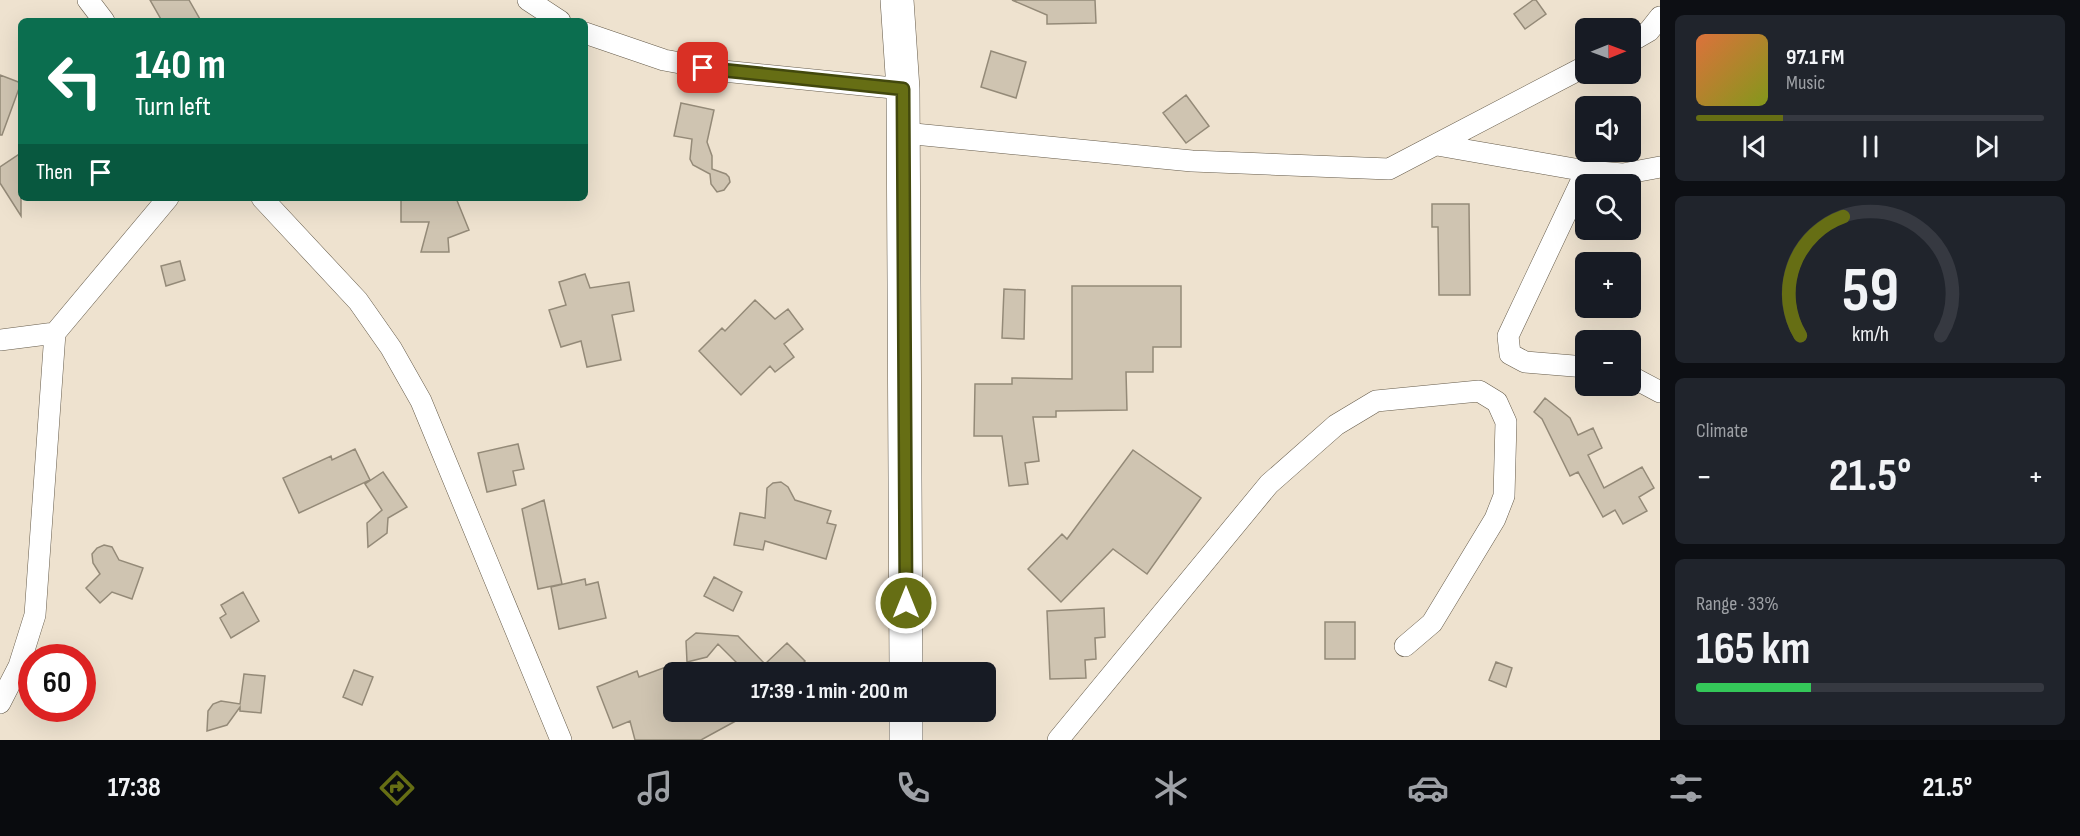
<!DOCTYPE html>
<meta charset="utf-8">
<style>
:root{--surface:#171b24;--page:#20242c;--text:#f1f3f6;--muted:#9ea1a6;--line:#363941;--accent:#666e14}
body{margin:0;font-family:"Sofia Sans Condensed",sans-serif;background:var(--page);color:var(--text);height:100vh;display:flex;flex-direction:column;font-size:22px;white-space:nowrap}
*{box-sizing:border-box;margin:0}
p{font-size:20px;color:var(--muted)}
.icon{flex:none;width:33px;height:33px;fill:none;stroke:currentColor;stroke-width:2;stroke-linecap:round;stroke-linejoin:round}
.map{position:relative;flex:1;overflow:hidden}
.panel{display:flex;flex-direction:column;gap:15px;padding:15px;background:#0d0f14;width:420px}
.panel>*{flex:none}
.guide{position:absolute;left:18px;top:18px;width:570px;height:183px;border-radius:9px;box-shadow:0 6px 24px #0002;background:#0b6e4f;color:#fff;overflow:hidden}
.needle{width:39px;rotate:89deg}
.buttons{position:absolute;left:1575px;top:18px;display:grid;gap:12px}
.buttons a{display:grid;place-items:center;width:66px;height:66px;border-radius:9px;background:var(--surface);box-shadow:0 6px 24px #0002;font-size:30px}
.speed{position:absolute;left:18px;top:644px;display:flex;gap:12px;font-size:30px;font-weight:700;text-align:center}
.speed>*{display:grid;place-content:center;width:78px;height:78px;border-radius:50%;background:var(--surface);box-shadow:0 6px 24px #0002;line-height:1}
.speed .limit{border:9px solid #d22;background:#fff;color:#111}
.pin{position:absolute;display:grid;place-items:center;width:51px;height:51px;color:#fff;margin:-26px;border-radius:12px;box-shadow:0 3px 9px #0006}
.me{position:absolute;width:66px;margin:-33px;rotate:0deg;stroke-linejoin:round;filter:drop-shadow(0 0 4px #0008)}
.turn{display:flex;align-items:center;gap:21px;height:126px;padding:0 18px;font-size:27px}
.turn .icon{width:78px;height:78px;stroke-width:2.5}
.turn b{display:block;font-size:42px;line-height:51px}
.then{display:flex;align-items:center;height:57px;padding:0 18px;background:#0003;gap:12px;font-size:22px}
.big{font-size:45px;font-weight:700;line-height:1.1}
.panel .card{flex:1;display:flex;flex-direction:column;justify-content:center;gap:9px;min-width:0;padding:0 21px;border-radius:9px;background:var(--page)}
.panel .dial{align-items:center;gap:0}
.dial svg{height:156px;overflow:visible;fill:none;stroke:var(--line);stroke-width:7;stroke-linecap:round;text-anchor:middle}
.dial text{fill:var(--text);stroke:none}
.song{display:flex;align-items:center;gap:18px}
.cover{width:72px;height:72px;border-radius:9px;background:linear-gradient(135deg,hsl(20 70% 55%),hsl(70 70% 35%))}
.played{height:6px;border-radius:3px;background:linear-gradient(90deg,var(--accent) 25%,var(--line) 25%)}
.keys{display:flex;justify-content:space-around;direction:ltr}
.heat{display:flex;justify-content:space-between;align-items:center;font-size:33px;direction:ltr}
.charge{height:9px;border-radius:4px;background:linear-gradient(90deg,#34c759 33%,var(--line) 0)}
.trip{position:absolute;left:663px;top:662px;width:333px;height:60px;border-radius:9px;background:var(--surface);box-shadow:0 6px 24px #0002;font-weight:700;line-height:60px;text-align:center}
.tabs{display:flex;height:96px;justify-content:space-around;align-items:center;background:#090b0e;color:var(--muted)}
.tabs .icon{width:42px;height:42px}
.tabs .on{color:var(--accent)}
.tabs b{font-size:27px;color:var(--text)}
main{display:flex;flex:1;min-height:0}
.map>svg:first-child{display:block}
.building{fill:#cfc4b1;stroke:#948a78;stroke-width:1.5}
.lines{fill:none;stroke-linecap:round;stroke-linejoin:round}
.minor-casing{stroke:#655b4a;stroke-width:22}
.primary-casing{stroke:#655b4a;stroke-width:34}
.minor{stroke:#fff;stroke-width:21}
.primary{stroke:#fff;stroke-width:33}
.route-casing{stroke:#42480d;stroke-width:15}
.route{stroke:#666e14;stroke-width:10}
</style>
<main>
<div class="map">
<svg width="1660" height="740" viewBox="0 0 1660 740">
<rect width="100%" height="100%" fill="#eee2cf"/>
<path class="building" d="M 150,0 L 189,0 L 201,21 L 162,21 Z
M 1012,0 L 1095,0 L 1096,23 L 1047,24 L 1047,15 Z
M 1533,0 L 1536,0 L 1546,14 L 1525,29 L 1514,14 Z
M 991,51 L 1026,62 L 1016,98 L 981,87 Z
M 0,75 L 21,83 L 2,135 L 0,135 Z
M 1186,95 L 1209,126 L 1186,143 L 1163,113 Z
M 681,103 L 714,110 L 707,142 L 712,156 L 712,169 L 726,174 L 729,177 L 730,182 L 724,190 L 717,192 L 711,184 L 710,174 L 693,165 L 690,159 L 692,139 L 674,136 Z
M 21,153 L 21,216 L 0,183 L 0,167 Z
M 401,198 L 456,198 L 469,230 L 448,238 L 449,252 L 421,252 L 429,222 L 401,222 Z
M 1432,204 L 1469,204 L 1470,295 L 1439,295 L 1438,227 L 1432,227 Z
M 180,261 L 185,280 L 166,286 L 161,266 Z
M 585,274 L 590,288 L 629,282 L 634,311 L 612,315 L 621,360 L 587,367 L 581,341 L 561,347 L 549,310 L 566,305 L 559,282 Z
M 1072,286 L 1181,286 L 1181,347 L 1153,347 L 1153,372 L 1126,372 L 1127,410 L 1056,411 L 1056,417 L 1033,417 L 1039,461 L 1025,463 L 1028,484 L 1009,486 L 1002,436 L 974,436 L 975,384 L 1012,384 L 1012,378 L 1072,379 Z
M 1004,289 L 1025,290 L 1024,339 L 1002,338 Z
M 755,300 L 775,319 L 788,309 L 803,329 L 784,344 L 794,357 L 775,372 L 770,366 L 741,395 L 699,351 L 722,328 L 725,331 Z
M 1545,398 L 1570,418 L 1578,435 L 1593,428 L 1602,448 L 1588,455 L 1604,488 L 1642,467 L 1654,488 L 1639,497 L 1647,511 L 1623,524 L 1615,510 L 1603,517 L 1578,472 L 1570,476 L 1542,419 L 1534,412 Z
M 518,444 L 524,469 L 513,471 L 516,485 L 487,492 L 478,453 Z
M 355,449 L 370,480 L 299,513 L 283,478 L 331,456 L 332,460 Z
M 1133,450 L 1201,498 L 1147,574 L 1113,549 L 1061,602 L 1028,569 L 1062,534 L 1067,539 Z
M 383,472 L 407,507 L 388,518 L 387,533 L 368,547 L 367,523 L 382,510 L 365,484 Z
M 781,482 L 788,487 L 795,500 L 831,511 L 827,523 L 836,525 L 826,559 L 765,541 L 763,550 L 734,545 L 740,513 L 765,518 L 767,488 L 773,483 Z
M 544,500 L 562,584 L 538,589 L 522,509 Z
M 104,545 L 112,547 L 119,560 L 143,568 L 132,599 L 112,592 L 100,603 L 86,588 L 100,574 L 93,563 L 92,554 L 97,548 Z
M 714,577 L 742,592 L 733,611 L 704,596 Z
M 585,579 L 586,585 L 598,582 L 606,618 L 559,629 L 551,587 Z
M 243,592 L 259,621 L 231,638 L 220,618 L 226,614 L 221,605 Z
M 1104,608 L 1105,637 L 1095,638 L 1096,659 L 1085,660 L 1086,678 L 1050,679 L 1047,611 Z
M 1325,622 L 1355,622 L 1355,659 L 1325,659 Z
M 696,633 L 738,636 L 765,664 L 787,643 L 805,661 L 794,672 L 746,672 L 718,644 L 707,657 L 687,662 L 686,641 Z
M 1496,662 L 1512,668 L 1506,687 L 1489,680 Z
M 674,664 L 674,711 L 754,711 L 701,740 L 635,740 L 630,721 L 613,728 L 597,687 L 637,671 L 639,677 Z
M 354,670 L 373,677 L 362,705 L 343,697 Z
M 244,674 L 265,676 L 261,713 L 240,711 L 240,707 L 227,725 L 207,731 L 208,711 L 213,704 L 221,701 L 240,704 Z"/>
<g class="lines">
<defs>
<path id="minor" d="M 88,0 L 104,21
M 528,0 L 560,21
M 585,33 L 664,60 L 723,71 L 903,89
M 1630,42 L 1649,31 L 1660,17
M 904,133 L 1192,161 L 1389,169 L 1586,66
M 1437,145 L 1586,171 L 1623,174 L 1660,167
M 262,198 L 358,301 L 391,348 L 421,401 L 561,740
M 0,340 L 55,333
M 1586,367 L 1525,362 L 1510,354 L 1508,336 L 1586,171
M 1630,376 L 1660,392
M 0,703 L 19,666 L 35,615 L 55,333 L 168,198
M 1058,740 L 1269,484 L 1336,425 L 1376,401 L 1479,391 L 1497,402 L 1506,422 L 1504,496 L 1495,519 L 1432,623 L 1405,646"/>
<path id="primary" d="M 897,0 L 903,89 L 906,672
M 906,711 L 906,740"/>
</defs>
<use href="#minor" class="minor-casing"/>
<use href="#primary" class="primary-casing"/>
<use href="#minor" class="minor"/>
<use href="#primary" class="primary"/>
</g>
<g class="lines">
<defs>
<path id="route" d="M 703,68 L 903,89 L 906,603"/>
</defs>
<use href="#route" class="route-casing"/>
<use href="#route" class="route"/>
</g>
</svg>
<div class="buttons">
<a><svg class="needle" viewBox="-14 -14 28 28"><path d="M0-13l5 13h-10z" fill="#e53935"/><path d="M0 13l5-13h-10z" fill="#9ea1a6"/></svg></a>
<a><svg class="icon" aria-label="sound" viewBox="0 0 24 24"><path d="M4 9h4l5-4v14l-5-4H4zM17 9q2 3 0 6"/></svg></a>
<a><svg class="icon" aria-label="search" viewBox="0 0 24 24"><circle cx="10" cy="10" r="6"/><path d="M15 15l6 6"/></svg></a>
<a>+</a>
<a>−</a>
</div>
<div class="speed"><div class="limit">60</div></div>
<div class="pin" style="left:703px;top:68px;background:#d93025"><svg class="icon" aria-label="arrive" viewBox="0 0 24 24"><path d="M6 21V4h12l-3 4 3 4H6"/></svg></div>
<svg class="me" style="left:906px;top:603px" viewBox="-20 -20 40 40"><circle r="17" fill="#666e14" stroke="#fff" stroke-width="3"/><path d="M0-11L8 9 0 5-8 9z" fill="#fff"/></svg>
<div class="trip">17:39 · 1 min · 200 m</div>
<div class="guide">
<div class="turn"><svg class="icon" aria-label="left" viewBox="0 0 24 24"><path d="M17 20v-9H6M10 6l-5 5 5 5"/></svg><div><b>140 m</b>Turn left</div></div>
<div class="then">Then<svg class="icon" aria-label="arrive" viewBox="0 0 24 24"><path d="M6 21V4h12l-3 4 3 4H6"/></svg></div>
</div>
</div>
<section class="panel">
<div class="card">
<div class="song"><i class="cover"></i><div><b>97.1 FM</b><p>Music</p></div></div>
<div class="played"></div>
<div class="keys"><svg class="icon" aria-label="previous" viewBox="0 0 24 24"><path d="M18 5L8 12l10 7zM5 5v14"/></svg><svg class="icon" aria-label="pause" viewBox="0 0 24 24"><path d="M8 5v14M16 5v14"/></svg><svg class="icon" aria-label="next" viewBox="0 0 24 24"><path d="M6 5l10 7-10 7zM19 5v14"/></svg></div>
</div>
<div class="card dial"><svg viewBox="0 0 100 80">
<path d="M14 69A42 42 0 1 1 86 69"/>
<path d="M14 69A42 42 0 0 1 36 8" stroke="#666e14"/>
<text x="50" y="56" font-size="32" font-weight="700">59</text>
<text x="50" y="72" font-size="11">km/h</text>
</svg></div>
<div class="card"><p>Climate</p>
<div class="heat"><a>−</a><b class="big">21.5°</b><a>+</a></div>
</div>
<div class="card"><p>Range · 33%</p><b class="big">165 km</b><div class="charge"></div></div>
</section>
</main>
<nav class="tabs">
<b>17:38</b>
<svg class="icon on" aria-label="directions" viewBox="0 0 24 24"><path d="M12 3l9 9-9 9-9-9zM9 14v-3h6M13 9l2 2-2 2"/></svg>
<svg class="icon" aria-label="music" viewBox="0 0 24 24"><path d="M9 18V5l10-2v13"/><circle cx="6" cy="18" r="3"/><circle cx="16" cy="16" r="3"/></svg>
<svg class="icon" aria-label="phone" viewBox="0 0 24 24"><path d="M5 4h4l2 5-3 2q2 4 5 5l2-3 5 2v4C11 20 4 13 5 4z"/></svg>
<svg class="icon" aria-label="climate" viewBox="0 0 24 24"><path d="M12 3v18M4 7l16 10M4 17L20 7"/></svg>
<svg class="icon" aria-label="car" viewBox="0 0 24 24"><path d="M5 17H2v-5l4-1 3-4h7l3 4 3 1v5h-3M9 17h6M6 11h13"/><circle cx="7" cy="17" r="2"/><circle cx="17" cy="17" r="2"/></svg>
<svg class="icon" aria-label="filters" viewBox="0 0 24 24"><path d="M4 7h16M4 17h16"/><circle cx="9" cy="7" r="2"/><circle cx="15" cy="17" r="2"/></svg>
<b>21.5°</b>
</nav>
